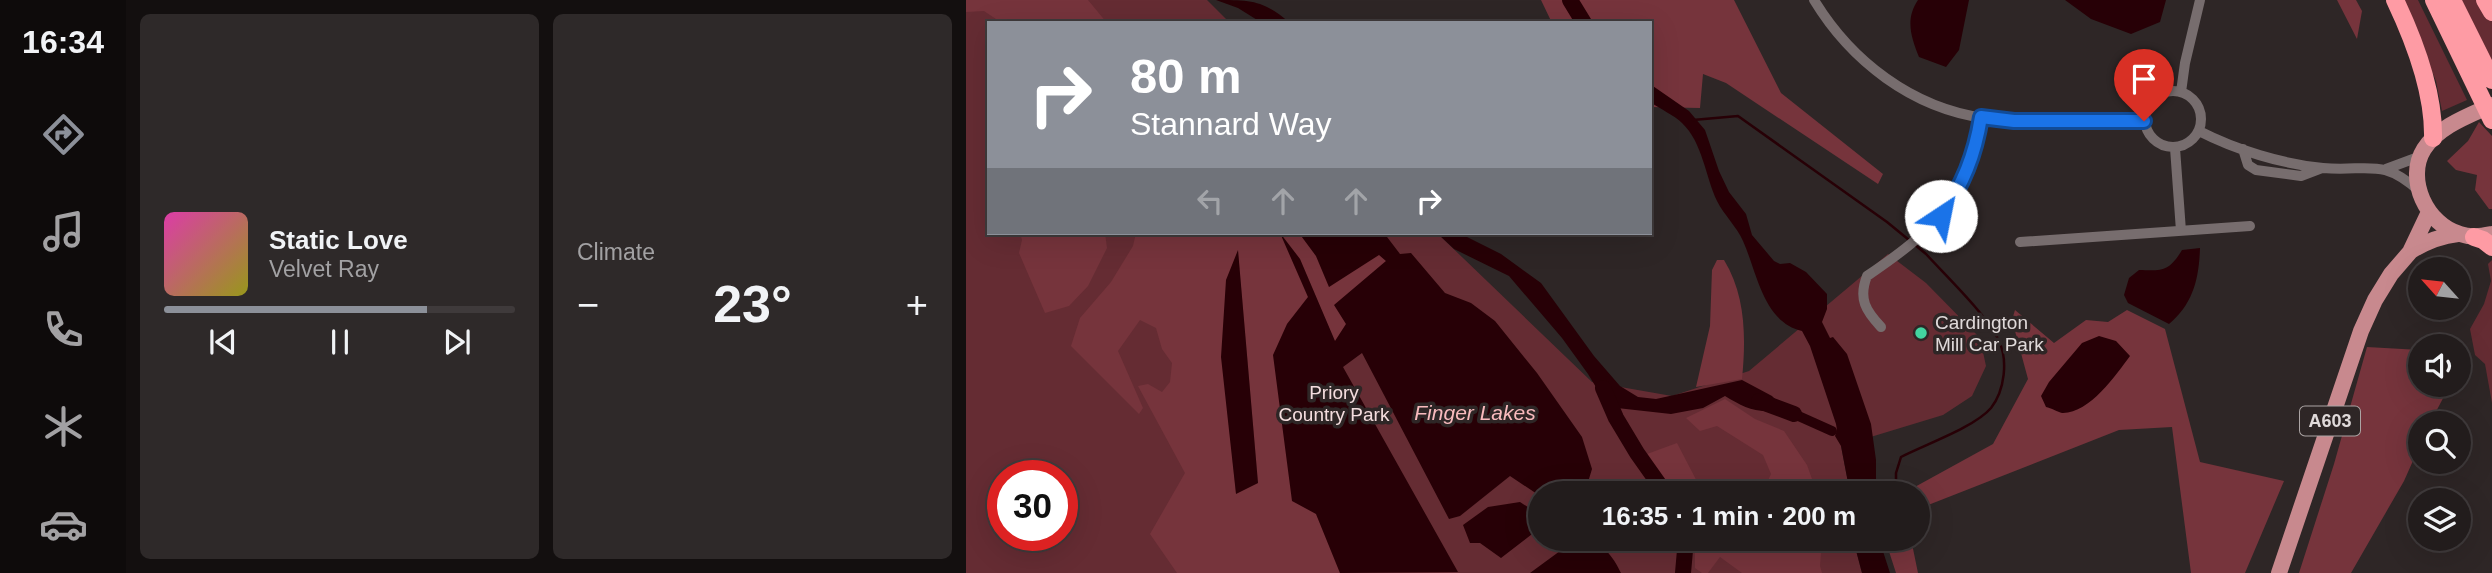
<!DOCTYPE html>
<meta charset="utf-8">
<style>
:root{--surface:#221c1c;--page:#2e2929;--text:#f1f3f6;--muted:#a2a1a3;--line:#3f3a3b;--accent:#8c9099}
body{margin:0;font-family:Arial,sans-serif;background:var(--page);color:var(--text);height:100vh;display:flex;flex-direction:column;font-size:26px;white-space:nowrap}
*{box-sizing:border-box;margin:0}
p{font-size:23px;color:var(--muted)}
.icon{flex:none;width:38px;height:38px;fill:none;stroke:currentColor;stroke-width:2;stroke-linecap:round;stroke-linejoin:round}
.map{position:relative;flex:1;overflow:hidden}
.drawer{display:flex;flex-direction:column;gap:14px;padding:14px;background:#130f0f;width:840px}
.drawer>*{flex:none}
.top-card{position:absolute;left:21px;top:21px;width:665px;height:214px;border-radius:0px;box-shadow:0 7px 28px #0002,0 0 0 2px var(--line);background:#8c9099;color:#fff;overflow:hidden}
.needle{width:46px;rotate:297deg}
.buttons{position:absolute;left:1442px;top:257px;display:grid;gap:14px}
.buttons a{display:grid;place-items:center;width:63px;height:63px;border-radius:50%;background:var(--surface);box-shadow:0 7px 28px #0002,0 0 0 2px var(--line);font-size:35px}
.speed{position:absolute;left:21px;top:460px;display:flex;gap:14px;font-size:35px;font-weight:700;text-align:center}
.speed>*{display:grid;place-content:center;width:91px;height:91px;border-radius:50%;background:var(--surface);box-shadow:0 7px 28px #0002,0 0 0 2px var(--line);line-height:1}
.speed .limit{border:10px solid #d22;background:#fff;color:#111}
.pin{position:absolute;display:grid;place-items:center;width:60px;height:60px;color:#fff;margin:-72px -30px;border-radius:50% 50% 50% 0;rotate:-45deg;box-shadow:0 0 7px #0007}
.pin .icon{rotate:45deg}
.me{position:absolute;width:77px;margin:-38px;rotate:34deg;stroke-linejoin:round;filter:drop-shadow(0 0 5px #0008)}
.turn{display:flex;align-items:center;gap:24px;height:147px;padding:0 28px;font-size:32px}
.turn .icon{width:91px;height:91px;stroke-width:2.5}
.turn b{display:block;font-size:49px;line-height:60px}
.lanes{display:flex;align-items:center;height:66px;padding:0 28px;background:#0003;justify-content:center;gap:35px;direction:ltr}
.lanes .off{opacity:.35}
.big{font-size:52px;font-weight:700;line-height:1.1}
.drawer .card{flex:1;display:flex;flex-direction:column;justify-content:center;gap:10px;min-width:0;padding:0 24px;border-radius:10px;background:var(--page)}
.song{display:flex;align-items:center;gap:21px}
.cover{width:84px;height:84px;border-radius:10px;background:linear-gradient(135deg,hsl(320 70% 55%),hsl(60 70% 35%))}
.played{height:7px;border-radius:4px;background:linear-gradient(90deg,var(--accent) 75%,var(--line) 75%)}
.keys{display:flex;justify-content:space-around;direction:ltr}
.heat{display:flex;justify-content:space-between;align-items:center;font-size:38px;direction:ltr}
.drawer .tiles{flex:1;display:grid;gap:14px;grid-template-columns:repeat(2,1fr)}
.trip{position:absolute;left:562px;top:481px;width:402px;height:70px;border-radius:35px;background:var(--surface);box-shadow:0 7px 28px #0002,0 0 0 2px var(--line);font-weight:700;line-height:70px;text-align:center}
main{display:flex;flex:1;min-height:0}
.menu{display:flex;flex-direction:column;width:126px;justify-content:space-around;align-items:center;background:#0e0b0b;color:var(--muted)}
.menu .icon{width:49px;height:49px}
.menu .selected{color:var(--accent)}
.menu b{font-size:32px;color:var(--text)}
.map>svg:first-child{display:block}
.green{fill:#652c33;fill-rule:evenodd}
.forest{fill:#76343c;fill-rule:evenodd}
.water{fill:#270006}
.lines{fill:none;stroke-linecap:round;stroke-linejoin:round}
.stream{stroke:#270006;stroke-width:2.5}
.canal{stroke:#270006;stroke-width:10}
.river{stroke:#270006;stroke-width:16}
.street{stroke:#776d6e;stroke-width:10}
.primary{stroke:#c8898e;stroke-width:16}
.highway{stroke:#fe9ba4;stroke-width:18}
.route-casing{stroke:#114b97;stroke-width:18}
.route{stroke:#1a73e8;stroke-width:12}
.poi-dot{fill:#43d4a0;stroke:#2e2626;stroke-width:2.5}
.labels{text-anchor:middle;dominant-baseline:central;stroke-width:7;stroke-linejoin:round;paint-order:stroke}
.shield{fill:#2e2626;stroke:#aba4a4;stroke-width:2}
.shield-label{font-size:18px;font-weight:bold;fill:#e0dada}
.poi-label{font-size:19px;fill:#e0dada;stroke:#2e2626;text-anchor:start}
.park-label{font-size:19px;fill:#f4ddde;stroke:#2e2626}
.water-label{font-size:21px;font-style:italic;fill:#f8babd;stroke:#2e2626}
</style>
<main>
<nav class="menu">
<b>16:34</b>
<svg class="icon selected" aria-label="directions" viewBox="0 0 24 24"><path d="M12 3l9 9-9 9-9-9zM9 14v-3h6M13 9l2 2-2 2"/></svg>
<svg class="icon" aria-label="music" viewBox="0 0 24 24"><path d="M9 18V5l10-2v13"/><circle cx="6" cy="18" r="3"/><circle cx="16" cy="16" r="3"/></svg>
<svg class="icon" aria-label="phone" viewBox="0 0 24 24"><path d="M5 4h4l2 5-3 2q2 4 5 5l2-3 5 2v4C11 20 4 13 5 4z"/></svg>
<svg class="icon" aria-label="climate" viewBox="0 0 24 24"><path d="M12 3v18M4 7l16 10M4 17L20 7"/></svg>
<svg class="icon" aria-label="car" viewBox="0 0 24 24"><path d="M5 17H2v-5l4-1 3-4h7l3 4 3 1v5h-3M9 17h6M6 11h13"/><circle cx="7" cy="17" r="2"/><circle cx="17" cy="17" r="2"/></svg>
</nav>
<section class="drawer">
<div class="tiles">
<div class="card">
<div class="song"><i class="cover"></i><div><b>Static Love</b><p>Velvet Ray</p></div></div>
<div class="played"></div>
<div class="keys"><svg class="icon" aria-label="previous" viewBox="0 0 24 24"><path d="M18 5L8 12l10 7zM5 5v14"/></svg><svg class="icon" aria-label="pause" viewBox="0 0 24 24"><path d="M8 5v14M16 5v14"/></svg><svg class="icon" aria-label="next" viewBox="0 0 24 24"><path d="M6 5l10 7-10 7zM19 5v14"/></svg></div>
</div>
<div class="card"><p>Climate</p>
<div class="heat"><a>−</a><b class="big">23°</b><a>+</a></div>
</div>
</div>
</section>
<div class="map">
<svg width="1526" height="573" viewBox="0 0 1526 573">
<rect width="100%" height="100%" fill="#2e2626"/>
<path class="green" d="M 0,0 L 241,0 L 264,23 L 23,23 L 23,233 L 471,233 L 626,382 L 706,396 L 783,371 L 922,254 L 960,283 L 1014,338 L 1020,366 L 1006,396 L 977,415 L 875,446 L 884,493 L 574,494 L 574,539 L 887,539 L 896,573 L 0,573 ZM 37,476 L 96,476 L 96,536 L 37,536 Z
M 1436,0 L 1452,0 L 1501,100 L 1476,111 L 1470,81 Z
M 1492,0 L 1513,0 L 1526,20 L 1526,64 Z
M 1526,260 L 1526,403 L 1519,364 L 1509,355 L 1504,329 L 1518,304 L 1525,281 L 1522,264 Z"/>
<path class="forest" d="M 0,0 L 122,0 L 141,23 L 36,23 L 18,11 L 0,12 Z
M 575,0 L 768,0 L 815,93 L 917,174 L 912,184 L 760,83 L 737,74 L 734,108 L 684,107 L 684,23 L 586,23 Z
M 1371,0 L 1390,0 L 1396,11 L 1391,39 Z
M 1513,122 L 1526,136 L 1526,209 L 1523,209 L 1509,190 L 1511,175 L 1490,170 L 1481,161 L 1502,141 Z
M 54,233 L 139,233 L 141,248 L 122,286 L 103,306 L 79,313 L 53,253 L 56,240 Z
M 170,233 L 333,233 L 350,256 L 363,287 L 413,254 L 420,261 L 369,305 L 380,324 L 369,342 L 334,259 L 315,234 L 342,297 L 321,324 L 350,514 L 374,573 L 211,573 L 184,534 L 219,473 L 172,386 L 182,384 L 196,392 L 204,382 L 206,363 L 196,349 L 190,328 L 174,320 L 152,351 L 177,408 L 173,414 L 105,346 L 114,318 L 145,282 L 167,246 ZM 272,252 L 292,483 L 270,493 L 256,357 Z
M 751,260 L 758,260 C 780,296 780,338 776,379 L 730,387 L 744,326 L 746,270 Z
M 1049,310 L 1088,343 L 1120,320 L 1142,322 L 1161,310 L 1199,329 L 1234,462 L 1318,481 L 1279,573 L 1225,573 L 1206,427 L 1153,430 L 952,509 L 952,494 L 936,494 L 1027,444 L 1062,379 L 1046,320 Z
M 1401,347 L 1454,350 L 1454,385 L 1484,385 L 1464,423 L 1454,424 L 1454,445 L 1438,481 L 1385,573 L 1333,573 L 1368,464 Z
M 759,399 L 789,419 L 818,431 L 841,465 L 851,493 L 796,493 L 805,474 L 797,455 L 751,426 L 734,431 L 720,418 Z
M 711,443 L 737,493 L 738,493 L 713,493 L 709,485 L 692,481 L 681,454 Z
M 729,539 L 856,539 L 854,566 L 856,573 L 776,573 L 754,557 L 742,573 L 736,573 L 729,568 Z
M 919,539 L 945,539 L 952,573 L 930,573 Z"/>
<path class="water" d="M 250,0 C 285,0 297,0 324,23 L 296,23 L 272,8 Z
M 952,0 L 1003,0 L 993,50 L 980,67 L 953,57 C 945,37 939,19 952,0 Z
M 1099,0 L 1200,0 L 1194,22 L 1165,34 L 1125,19 Z
M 684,84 L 723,111 L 739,130 L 753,171 L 763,192 L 780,214 L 786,235 L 808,261 L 814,264 L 824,263 L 840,272 L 861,294 L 861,309 L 856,322 L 864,338 L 867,337 L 881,354 L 905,424 L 910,460 L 910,493 L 884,493 L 875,446 L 869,436 L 871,430 L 870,424 L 844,346 L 836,331 C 797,322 791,272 777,241 C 771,227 758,215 751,201 C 739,176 737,143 716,123 C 708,115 694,109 684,102 Z
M 314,233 L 334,259 L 369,341 L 380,324 L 368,305 L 420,261 L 413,255 L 363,287 L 350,256 L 333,233 L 418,233 L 434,254 L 445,253 L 479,293 L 505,303 L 529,321 L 571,373 L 616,437 L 626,469 L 619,492 L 574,494 L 574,496 L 544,476 L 494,516 L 483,519 L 396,353 L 377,367 L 492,572 L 374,573 L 350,514 L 326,501 L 307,355 L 321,324 L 342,297 Z
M 471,233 L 493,233 L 535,254 L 575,283 L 628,356 L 654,386 L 672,397 L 690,399 L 776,380 L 806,396 L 814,404 L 812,410 C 791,414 777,407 759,396 L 737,408 L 705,414 L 642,407 L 622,374 L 596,338 L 543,276 L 488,249 Z
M 1234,248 C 1233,279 1227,304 1203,324 L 1162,303 L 1158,295 L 1163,278 L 1173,270 C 1198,271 1203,271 1216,250 Z
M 272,250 L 292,483 L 270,494 L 255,357 L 260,280 Z
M 1133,336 L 1150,341 L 1164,356 C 1150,375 1123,414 1096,413 C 1092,412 1085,408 1080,407 L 1075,396 L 1083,382 L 1116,343 Z
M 554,502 L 574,515 L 574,528 L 535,558 L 514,543 L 504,543 L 497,525 L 522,507 Z
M 616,539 C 635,539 648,558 655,573 L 564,573 L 609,540 Z
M 887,539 L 913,539 L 924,573 L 896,573 Z"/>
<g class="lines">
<path class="stream" d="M 727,120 L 772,116 L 921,222 L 943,240
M 930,494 L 930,473 L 935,457 C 958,445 1009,427 1025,408 C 1039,390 1042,360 1033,341 C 1021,315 980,276 960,254 L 948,244"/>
<path class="canal" d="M 828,414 L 866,431"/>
<path class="river" d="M 604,0 L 618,23
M 637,388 L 650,418 L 671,453 L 700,494
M 793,401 L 828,414
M 717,573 L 720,539"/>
<path class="street" d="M 848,0 C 885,61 946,108 1018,118 C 1048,122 1078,120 1109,120 C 1132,121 1155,122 1178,121
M1179 119a28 28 0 1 1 56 0a28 28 0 1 1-56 0Z
M 1215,92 L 1219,63 L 1234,0
M 1233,131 C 1270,150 1316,164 1357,168 C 1401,172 1416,157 1453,191
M 1209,148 L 1215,231
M 1277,149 L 1282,165 L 1290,170 L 1335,176 L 1356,168
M 1420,169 L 1455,156
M 1054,242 L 1284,226
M 915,327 C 900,311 892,299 901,276 C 966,232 1003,199 1015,117"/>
<path class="primary" d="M 1526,105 C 1502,116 1473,126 1458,149 C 1439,179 1461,225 1494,234 C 1505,238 1515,236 1526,234
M 1445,251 C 1461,241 1474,236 1492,234
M 1313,573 L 1395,331 L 1409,300 L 1425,274 L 1444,252 L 1463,212"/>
<path class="highway" d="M 1429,0 C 1448,40 1468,94 1467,138
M 1468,0 L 1526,120
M 1486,0 L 1526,80
M 1519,0 L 1526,12
M 1508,237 L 1517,240 L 1526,247"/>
</g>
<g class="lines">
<defs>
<path id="route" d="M 975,216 C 997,185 1009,155 1015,117 L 1048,121 L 1178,121"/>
</defs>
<use href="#route" class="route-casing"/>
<use href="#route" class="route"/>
</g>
<circle class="poi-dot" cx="955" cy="333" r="7"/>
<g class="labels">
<rect class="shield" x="1334" y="406.5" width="60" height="29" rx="5"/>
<g class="shield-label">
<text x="1364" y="421">A603</text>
</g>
<g class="poi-label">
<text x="969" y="322">Cardington<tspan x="969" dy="22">Mill Car Park</tspan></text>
</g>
<g class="park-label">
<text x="368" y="392">Priory<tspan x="368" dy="22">Country Park</tspan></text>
</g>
<g class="water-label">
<text x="509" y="412">Finger Lakes</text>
</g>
</g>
</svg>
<div class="buttons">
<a><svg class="needle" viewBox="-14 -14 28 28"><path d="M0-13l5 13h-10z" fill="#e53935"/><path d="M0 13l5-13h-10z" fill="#a2a1a3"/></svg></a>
<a><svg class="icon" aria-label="sound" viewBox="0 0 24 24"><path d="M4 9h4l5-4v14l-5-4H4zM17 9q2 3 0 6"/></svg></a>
<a><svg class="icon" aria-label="search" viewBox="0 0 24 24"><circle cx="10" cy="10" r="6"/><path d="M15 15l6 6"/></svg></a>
<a><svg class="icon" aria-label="layers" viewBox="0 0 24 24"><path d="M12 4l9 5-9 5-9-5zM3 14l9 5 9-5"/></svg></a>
</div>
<div class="speed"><div class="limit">30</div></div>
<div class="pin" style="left:1178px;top:121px;background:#d93025"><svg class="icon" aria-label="arrive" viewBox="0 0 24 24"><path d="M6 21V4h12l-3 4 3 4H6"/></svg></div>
<svg class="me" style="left:975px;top:216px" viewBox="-20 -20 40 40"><circle r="19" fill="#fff"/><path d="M0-13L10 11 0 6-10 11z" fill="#1a73e8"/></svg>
<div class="trip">16:35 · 1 min · 200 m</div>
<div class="top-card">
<div class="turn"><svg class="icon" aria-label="right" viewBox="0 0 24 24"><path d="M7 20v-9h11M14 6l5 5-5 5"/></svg><div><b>80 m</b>Stannard Way</div></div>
<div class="lanes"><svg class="icon off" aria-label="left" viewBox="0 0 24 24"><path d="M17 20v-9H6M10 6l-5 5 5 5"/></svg><svg class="icon off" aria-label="ahead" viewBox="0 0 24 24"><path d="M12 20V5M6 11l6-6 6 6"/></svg><svg class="icon off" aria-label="ahead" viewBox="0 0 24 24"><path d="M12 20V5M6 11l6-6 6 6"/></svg><svg class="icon" aria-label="right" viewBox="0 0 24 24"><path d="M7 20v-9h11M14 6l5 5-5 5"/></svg></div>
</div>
</div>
</main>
